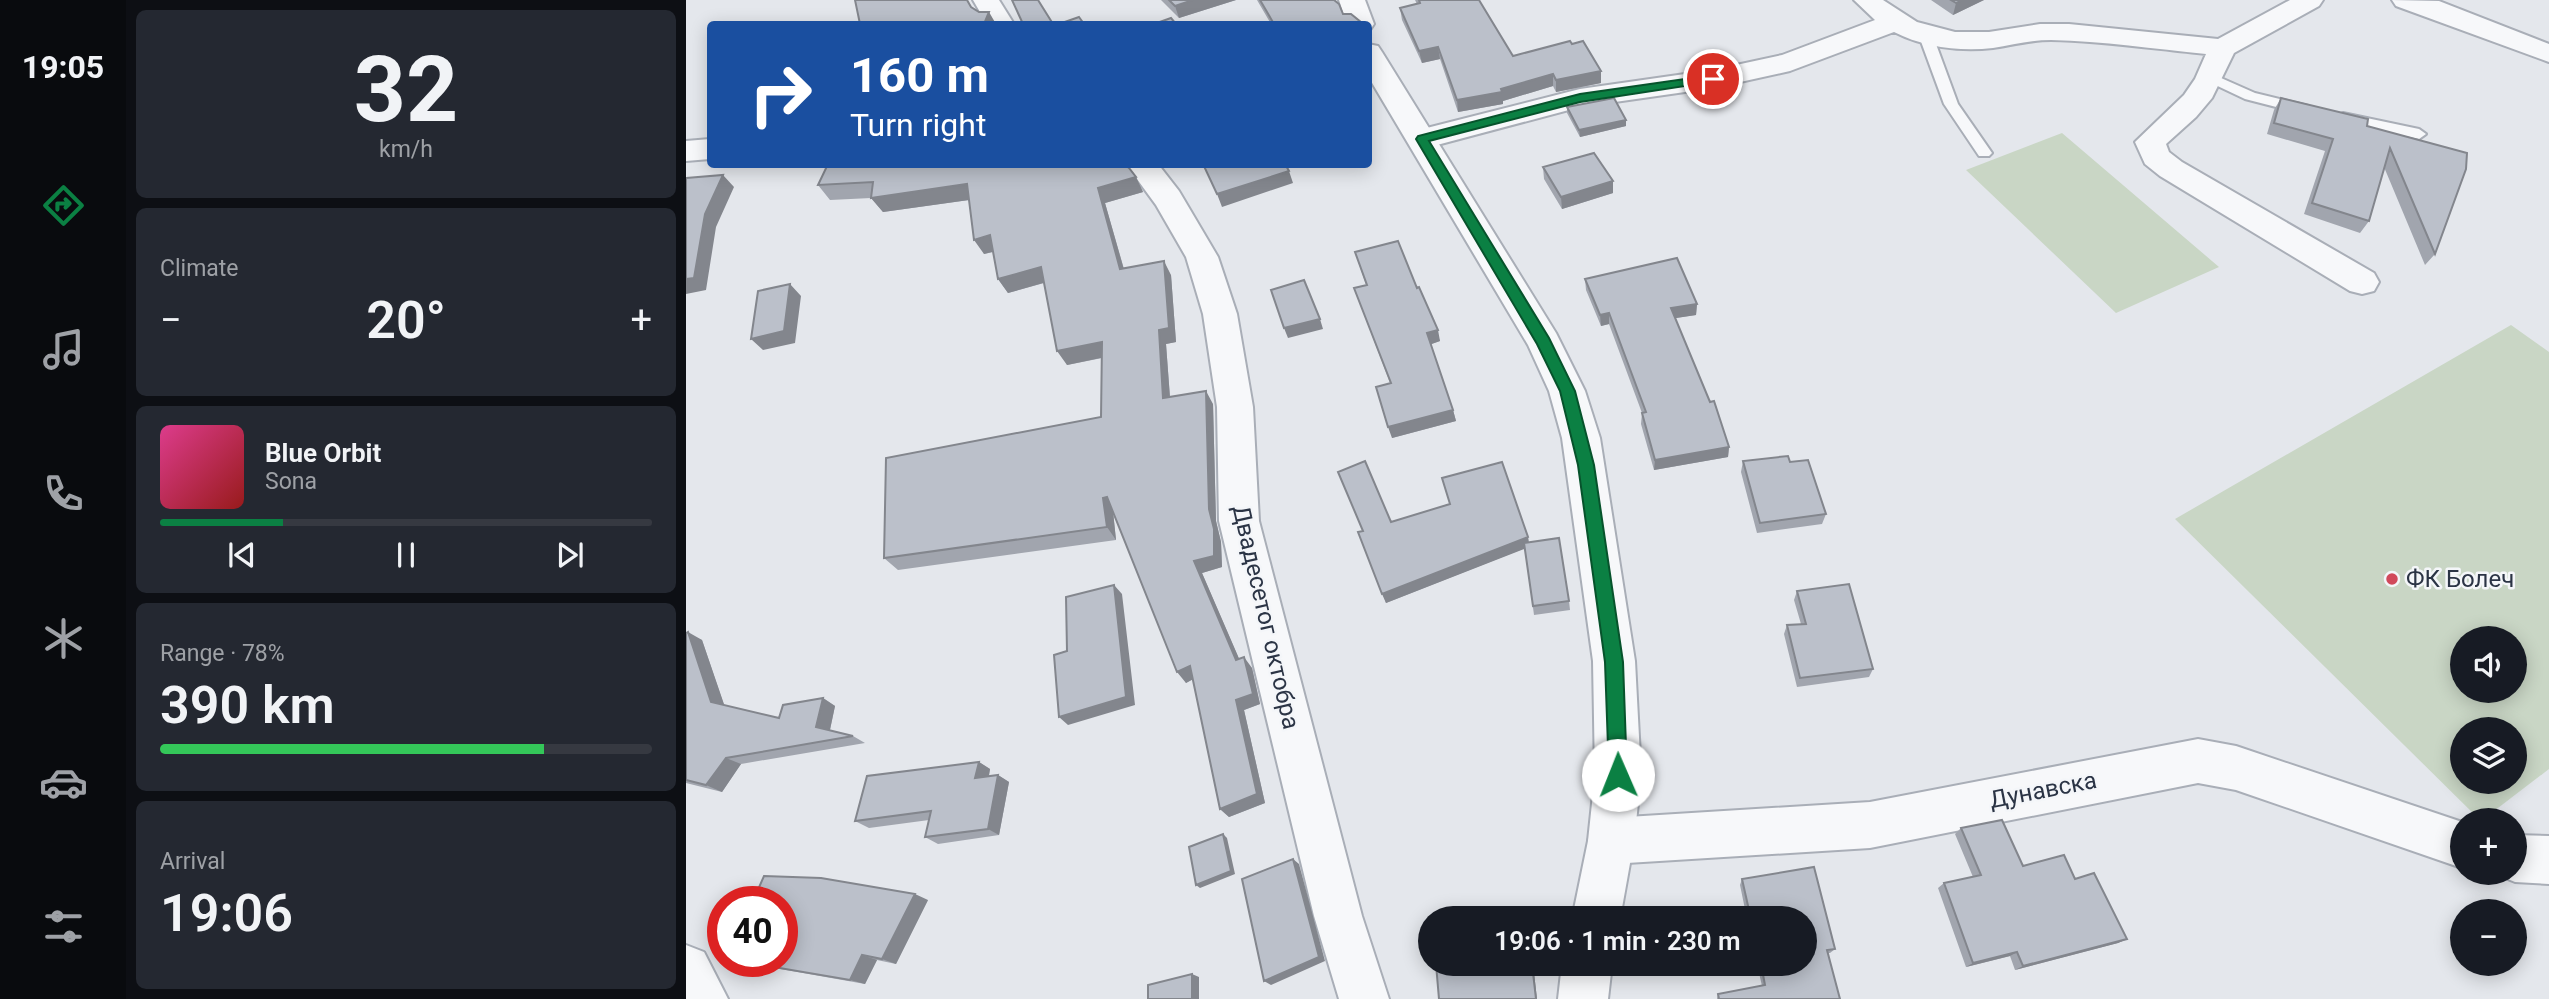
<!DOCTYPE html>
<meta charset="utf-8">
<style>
:root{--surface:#171b24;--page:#242831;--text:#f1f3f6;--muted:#9ea1a6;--line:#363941;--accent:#0b8043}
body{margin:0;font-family:Roboto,sans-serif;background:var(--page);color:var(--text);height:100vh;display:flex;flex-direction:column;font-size:26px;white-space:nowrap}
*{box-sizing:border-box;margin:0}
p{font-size:23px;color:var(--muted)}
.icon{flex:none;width:38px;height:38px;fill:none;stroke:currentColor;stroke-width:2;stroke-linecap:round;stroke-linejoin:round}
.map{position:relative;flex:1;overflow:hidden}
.side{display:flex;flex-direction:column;gap:10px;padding:10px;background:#0d0f14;width:560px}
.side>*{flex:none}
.banner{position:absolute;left:21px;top:21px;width:665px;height:147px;border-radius:7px;box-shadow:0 4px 18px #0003;background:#1a4fa0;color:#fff;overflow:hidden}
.buttons{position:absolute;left:1764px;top:626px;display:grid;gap:14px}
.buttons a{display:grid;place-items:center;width:77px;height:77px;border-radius:50%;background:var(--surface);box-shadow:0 4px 18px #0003;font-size:35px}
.speed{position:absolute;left:21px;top:886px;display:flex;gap:14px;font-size:35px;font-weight:700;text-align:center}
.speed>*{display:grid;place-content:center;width:91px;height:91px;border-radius:50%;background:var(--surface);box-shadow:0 4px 18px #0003;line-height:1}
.speed .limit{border:10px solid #d22;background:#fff;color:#111}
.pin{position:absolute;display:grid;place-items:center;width:60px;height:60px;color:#fff;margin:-30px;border:4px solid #fff;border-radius:50%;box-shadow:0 2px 7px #0007}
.me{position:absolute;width:77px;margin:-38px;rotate:359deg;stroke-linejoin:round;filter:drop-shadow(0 0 5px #0008)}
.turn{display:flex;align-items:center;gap:24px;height:147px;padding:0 28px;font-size:32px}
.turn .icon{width:91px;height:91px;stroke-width:2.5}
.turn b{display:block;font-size:49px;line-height:60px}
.big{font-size:52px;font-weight:600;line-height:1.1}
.side .widget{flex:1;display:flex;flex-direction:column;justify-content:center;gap:10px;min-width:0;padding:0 24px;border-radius:10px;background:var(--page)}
.side .dial{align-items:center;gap:0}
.dial b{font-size:91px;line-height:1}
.song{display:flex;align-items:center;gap:21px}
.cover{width:84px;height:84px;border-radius:10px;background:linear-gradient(135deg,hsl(330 70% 55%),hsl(0 70% 35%))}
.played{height:7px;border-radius:4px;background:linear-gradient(90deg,var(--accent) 25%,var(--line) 25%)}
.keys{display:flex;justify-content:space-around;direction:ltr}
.heat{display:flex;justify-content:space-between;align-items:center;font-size:38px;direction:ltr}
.charge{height:10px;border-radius:5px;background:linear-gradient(90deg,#34c759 78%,var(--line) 0)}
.trip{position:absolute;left:732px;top:906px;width:399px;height:70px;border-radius:35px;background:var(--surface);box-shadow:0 4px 18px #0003;font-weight:600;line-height:70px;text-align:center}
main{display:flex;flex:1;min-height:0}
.dock{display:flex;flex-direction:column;width:126px;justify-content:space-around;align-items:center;background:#090b0e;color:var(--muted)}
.dock .icon{width:49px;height:49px}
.dock .on{color:var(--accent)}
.dock b{font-size:32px;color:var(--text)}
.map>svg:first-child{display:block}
.green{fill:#c9d6c5;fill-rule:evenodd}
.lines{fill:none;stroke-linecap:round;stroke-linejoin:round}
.service-casing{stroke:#a9aeb7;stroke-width:4}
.minor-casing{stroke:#a9aeb7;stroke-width:4}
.tertiary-casing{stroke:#a9aeb7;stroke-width:4}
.service{fill:#f7f8fa;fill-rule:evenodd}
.minor{fill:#f7f8fa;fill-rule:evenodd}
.tertiary{fill:#f7f8fa;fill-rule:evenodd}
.wall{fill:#a1a5ae}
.shaded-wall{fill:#83868d}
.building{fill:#bbc0ca;stroke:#83868d;stroke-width:2}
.route{fill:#0b8043;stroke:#07532c;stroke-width:2}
.poi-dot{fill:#d1495b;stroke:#f4f6f9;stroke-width:2.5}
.labels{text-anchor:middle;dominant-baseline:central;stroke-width:5;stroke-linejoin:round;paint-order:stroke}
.poi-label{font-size:24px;fill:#2b3445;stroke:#f4f6f9;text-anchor:start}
.street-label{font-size:24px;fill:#2b3445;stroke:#f4f6f9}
</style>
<main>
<nav class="dock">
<b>19:05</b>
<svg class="icon on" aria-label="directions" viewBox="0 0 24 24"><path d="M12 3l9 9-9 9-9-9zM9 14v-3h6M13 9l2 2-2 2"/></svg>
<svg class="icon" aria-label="music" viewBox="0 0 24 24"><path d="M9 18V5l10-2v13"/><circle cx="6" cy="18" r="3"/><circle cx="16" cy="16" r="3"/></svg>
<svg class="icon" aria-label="phone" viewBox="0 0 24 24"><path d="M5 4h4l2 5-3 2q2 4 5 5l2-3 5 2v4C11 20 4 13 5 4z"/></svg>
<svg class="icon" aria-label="climate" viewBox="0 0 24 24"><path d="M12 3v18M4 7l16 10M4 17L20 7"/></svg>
<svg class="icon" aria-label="car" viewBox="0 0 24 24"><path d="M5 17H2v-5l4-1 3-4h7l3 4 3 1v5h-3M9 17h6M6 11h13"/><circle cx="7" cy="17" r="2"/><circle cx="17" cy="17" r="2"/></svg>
<svg class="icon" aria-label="filters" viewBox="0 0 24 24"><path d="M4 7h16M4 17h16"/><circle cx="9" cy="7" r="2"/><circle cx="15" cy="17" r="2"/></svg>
</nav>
<section class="side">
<div class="widget dial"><b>32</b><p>km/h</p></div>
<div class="widget"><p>Climate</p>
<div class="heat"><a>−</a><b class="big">20°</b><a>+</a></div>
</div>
<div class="widget">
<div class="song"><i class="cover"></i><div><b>Blue Orbit</b><p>Sona</p></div></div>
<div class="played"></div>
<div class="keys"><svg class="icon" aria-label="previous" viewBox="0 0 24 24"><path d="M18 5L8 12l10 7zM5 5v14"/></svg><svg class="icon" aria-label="pause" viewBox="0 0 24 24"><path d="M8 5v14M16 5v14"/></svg><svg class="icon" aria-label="next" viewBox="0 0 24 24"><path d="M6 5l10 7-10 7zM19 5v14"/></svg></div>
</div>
<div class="widget"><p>Range · 78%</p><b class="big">390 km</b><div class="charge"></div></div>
<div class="widget"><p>Arrival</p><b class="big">19:06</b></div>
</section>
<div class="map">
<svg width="1863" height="999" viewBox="0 0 1863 999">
<rect width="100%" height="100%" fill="#e4e7ec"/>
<path class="green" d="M 1376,133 L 1533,267 L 1430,313 L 1280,170 Z
M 1825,325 L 1863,352 L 1863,769 L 1795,821 L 1489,519 ZM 1776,639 L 1829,639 L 1829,691 L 1776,691 ZM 1776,730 L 1829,730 L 1829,782 L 1776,782 Z"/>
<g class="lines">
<defs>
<path id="service" d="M 1240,32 L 1247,36 L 1272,104 L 1306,153 L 1303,156 L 1293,156 L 1258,104 L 1233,36 Z
M 1526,74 L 1569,93 L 1622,106 L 1624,109 L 1617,114 L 1559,99 L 1521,81 L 1521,75 Z
M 1657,113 L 1733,129 L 1740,134 L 1733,139 L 1652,121 L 1650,118 L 1652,115 Z"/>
<path id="minor" d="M 287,0 L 313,0 L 328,24 L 301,24 Z
M 1168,0 L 1197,0 L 1231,22 L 1269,32 L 1303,32 L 1354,24 L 1383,24 L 1532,39 L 1604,0 L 1637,0 L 1633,6 L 1548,53 L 1526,98 L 1510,117 L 1480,144 L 1483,152 L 1496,162 L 1688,273 L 1693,282 L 1688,291 L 1676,294 L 1664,291 L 1474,176 L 1459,164 L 1449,142 L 1498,95 L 1509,79 L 1520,54 C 1468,49 1417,41 1365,40 C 1345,40 1326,45 1307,48 C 1274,52 1237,47 1208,32 L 1104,71 L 1027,88 L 894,107 L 736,149 L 725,146 L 721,139 L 725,132 L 894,89 L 1027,70 L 1096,55 L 1189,20 Z
M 1706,0 L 1753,1 L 1863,44 L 1863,62 L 1710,6 Z
M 24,139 L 24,159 L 0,161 L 0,141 Z
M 440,164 L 472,164 L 493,191 L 532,257 L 551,314 L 567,407 L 573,521 L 676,916 L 703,999 L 653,999 L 628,916 L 533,521 L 531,407 L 517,314 L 500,257 L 470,205 Z
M 1512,739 L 1550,746 L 1776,822 L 1776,868 L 1550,790 L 1512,783 L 1184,848 L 925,864 L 908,858 L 902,841 L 908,824 L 925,818 L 1184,802 Z
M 1829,835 L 1863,836 L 1863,884 L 1829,882 L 1812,875 L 1829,873 Z
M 0,945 L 18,952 L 42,999 L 0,999 Z"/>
<path id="tertiary" d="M 653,0 L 679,0 L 688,24 L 684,30 L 682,24 L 661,24 Z
M 682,44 L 692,46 L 696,52 L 870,333 L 899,391 L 914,438 L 949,661 L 955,775 L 948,841 L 934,919 L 886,919 L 902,841 L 909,775 L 907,661 L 876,438 L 863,391 L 842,345 L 682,76 Z
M 876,964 L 926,964 L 922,999 L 872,999 Z"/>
</defs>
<use href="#service" class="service-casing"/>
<use href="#minor" class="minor-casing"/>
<use href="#tertiary" class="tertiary-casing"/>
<use href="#service" class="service"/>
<use href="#minor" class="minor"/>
<use href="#tertiary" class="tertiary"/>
</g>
<path class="wall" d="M 475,0 L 550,0 L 493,18 Z
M 571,0 L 648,0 L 657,14 L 676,24 L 585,24 Z
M 729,0 L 793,0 L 827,56 L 886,44 L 915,71 L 915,83 L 870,92 L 867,86 L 817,101 L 817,104 L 772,112 L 754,59 L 736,63 L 716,20 L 714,8 L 731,4 Z
M 1245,0 L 1298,0 L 1267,15 Z
M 1595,98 L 1681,126 L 1781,153 L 1749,254 L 1739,265 L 1698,167 L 1683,221 L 1674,233 L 1618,214 L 1639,151 L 1581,134 L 1588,110 Z
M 881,107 L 940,120 L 940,126 L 894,137 L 881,113 Z
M 142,164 L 450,177 L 457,192 L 419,203 L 438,269 L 485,275 L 490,342 L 480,344 L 484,397 L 527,404 L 530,521 L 535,542 L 536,567 L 516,573 L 553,659 L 566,668 L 574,704 L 558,710 L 579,803 L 543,817 L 534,809 L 507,679 L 500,683 L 427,512 L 430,540 L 212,570 L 198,558 L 415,417 L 416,358 L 381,365 L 358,283 L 322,293 L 312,279 L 307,252 L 298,254 L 283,200 L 197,212 L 185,198 L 144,200 L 132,185 Z
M 857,167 L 927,181 L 927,193 L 876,209 L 858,179 Z
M 669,252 L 731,288 L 754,341 L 745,344 L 767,410 L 770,421 L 706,438 L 704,383 L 668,288 L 680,285 Z
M 899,279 L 1011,304 L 1010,315 L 989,318 L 1043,447 L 1042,457 L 968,470 L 955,424 L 956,413 L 923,324 L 915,326 L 900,290 Z
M 1057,461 L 1104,462 L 1140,514 L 1136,524 L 1071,533 L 1055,472 Z
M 705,522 L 842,537 L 843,542 L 883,601 L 884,610 L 848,615 L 839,548 L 700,603 L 677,531 Z
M 1111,591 L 1187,669 L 1183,677 L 1111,687 L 1098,634 L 1101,625 L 1115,624 L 1108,600 Z
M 0,633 L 16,640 L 38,705 L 93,718 L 137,698 L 149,706 L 144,730 L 167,736 L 179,743 L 55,764 L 36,792 L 0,783 Z
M 293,762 L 304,769 L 303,776 L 312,775 L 323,782 L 313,835 L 252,844 L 239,837 L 243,820 L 183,828 L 169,821 Z
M 1275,828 L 1337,866 L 1389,879 L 1441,939 L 1432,943 L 1329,970 L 1324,956 L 1280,967 L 1252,888 L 1258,883 L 1287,877 L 1269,834 Z
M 1128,867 L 1149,949 L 1144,953 L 1142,953 L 1154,999 L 1031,999 L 1032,994 L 1076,986 L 1071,964 L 1118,964 L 1118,919 L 1061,919 L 1054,885 L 1056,879 Z
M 242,900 L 210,964 L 191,960 L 179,984 L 50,961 L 96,961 Z"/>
<path class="shaded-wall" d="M 507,0 L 550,0 L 493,18 L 489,6 Z
M 1277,0 L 1298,0 L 1267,15 L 1270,3 Z
M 303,12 L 310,24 L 298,24 Z
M 752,47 L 754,59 L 736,63 L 733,51 Z
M 915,71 L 915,83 L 870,92 L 870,80 Z
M 867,74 L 867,86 L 817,101 L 817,104 L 772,112 L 771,100 Z
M 940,120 L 940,126 L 894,137 L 893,130 Z
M 603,171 L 607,183 L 536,207 L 531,194 Z
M 37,175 L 48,187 L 30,227 L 20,290 L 0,294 L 0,279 L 19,214 Z
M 450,177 L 457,192 L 419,203 L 442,284 L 434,269 L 412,188 Z
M 927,181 L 927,193 L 876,209 L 875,197 Z
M 281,184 L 290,199 L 197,212 L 185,198 Z
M 304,235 L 314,250 L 298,254 L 288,240 Z
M 478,261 L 485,275 L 490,342 L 480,344 L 485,412 L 477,398 L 473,330 Z
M 355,267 L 364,281 L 322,293 L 312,279 Z
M 104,284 L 115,296 L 109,343 L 77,350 L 65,339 Z
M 1011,304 L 1010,315 L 984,319 L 985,308 Z
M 923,313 L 923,324 L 915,326 L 914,315 Z
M 634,319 L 637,329 L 602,338 L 598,328 Z
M 752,330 L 754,341 L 743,345 L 741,333 Z
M 416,342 L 424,356 L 381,365 L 371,351 Z
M 520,391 L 527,404 L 530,521 L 535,542 L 536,567 L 516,573 L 558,670 L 550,660 L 508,561 L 523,509 Z
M 767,410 L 770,421 L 706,438 L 702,427 Z
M 1043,447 L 1042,457 L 968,470 L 969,460 Z
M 421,497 L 427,511 L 430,540 L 421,527 L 417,498 Z
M 842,537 L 843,547 L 700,603 L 696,594 Z
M 428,585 L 436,594 L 449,705 L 382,725 L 373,717 Z
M 2,632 L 16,640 L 40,710 L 25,702 Z
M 558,657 L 566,668 L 574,704 L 558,710 L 579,803 L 543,817 L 534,809 L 550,700 Z
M 504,666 L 513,676 L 500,683 L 491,672 Z
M 137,698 L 149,706 L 143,734 L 130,727 Z
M 40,758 L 55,764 L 36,792 L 20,785 Z
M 293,762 L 304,769 L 301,785 L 289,778 Z
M 312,775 L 323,782 L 313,835 L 302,829 Z
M 537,834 L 541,838 L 549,874 L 514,888 L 510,885 Z
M 607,859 L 613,864 L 639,961 L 585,985 L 578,981 Z
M 229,894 L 242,900 L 210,964 L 196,959 Z
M 1441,939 L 1432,943 L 1329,970 L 1337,966 Z
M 1331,952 L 1324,956 L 1280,967 L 1287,963 Z
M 176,955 L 191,960 L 179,984 L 164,980 Z
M 846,964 L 847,964 L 851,999 L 850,999 Z
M 506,974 L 513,977 L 513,999 L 506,999 Z"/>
<path class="building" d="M 169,0 L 281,0 L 285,7 L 293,12 L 303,12 L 298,24 L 174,24 Z
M 326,0 L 352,0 L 367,24 L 337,24 Z
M 483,0 L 507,0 L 489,6 Z
M 574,0 L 648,0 L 653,4 L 657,14 L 665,14 L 676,23 L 670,24 L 588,24 Z
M 733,0 L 793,0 L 827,56 L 884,41 L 886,44 L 897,41 L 915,71 L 870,80 L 867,74 L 815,89 L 816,92 L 771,100 L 752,47 L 733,51 L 714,8 L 734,3 Z
M 1265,0 L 1277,0 L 1270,3 Z
M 393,17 L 398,24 L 373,24 Z
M 485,18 L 490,24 L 468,24 Z
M 928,98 L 940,120 L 893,130 L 881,107 Z
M 1595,98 L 1682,119 L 1681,126 L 1781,153 L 1780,169 L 1749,254 L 1704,148 L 1683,221 L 1626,203 L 1647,139 L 1588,123 Z
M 908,153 L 927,181 L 875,197 L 857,167 Z
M 142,164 L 438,164 L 443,168 L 450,177 L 412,188 L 434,269 L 478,261 L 483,328 L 473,330 L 477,398 L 520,391 L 523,509 L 528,529 L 528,556 L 508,561 L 550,660 L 558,657 L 567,694 L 550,700 L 571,794 L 534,809 L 504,666 L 491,672 L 421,497 L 417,498 L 421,527 L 198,558 L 200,458 L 415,417 L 416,342 L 371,351 L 355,267 L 312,279 L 304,235 L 288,240 L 281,184 L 185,198 L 187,182 L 132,185 Z
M 517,164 L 599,164 L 603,171 L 531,194 Z
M 37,175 L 19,214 L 8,278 L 0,279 L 0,178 Z
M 712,241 L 731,288 L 733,287 L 752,330 L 741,333 L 767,410 L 702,427 L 690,387 L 705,383 L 668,288 L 681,285 L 669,252 Z
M 991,258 L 1011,304 L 985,308 L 1024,402 L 1028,401 L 1043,447 L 969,460 L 956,413 L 960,412 L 923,313 L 914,315 L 899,279 Z
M 618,280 L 634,319 L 598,328 L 585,290 Z
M 104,284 L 98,331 L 65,339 L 72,291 Z
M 1102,456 L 1104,462 L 1122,460 L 1140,514 L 1074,523 L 1057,461 Z
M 679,461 L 705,522 L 764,504 L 756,478 L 816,462 L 842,537 L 696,594 L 672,532 L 677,531 L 652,472 Z
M 873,538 L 883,601 L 847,606 L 838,543 Z
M 1163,584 L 1187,669 L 1114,678 L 1101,625 L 1120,624 L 1111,591 Z
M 428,585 L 440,697 L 373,717 L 368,655 L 381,651 L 380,597 Z
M 2,632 L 25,702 L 93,718 L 97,705 L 137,698 L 130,727 L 167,736 L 40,758 L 20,785 L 0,780 L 0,633 Z
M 293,762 L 289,778 L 312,775 L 302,829 L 239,837 L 245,811 L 169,821 L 181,776 Z
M 1316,820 L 1337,866 L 1378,855 L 1389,879 L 1408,873 L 1441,939 L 1337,966 L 1331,952 L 1287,963 L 1258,883 L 1295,875 L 1275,828 Z
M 537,834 L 545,871 L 510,885 L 503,847 Z
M 607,859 L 633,957 L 578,981 L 556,879 Z
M 1128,867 L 1149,949 L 1141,950 L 1154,999 L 1033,999 L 1032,994 L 1079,985 L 1075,964 L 1118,964 L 1118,919 L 1065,919 L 1056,879 Z
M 78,876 L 135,878 L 229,894 L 196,959 L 176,955 L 164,980 L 53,961 L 96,961 L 96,901 L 67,901 Z
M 840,910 L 841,919 L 789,919 Z
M 750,964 L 846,964 L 850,999 L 753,999 Z
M 506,974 L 506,999 L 462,999 L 462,985 Z"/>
<path class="route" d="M 1027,75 L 1032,76 L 1032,81 L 894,102 L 743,141 L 863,338 L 889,391 L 908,465 L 937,662 L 941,775 L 939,782 L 932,784 L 925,782 L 923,775 L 919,662 L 892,465 L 874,391 L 851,344 L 730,139 L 732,136 L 894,94 Z"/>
<circle class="poi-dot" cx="1706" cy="579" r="7"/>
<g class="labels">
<g class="poi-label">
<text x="1720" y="579">ФК Болеч</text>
</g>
<g class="street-label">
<text transform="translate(580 617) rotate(77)">Двадесетог октобра</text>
<text transform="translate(1357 790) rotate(-11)">Дунавска</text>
</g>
</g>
</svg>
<div class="buttons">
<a><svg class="icon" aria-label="sound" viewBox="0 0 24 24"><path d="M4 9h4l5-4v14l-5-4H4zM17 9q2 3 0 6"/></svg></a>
<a><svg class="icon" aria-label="layers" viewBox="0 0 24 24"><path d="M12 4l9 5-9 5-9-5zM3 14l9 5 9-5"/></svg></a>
<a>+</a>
<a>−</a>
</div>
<div class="speed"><div class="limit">40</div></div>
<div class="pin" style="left:1027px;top:79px;background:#d93025"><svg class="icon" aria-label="arrive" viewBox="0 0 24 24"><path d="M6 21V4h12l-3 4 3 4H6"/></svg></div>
<svg class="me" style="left:932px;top:775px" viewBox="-20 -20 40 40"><circle r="19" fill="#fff"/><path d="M0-13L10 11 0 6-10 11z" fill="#0b8043"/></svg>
<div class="trip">19:06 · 1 min · 230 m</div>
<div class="banner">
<div class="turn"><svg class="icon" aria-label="right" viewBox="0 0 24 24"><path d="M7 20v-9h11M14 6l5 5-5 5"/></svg><div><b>160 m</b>Turn right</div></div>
</div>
</div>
</main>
